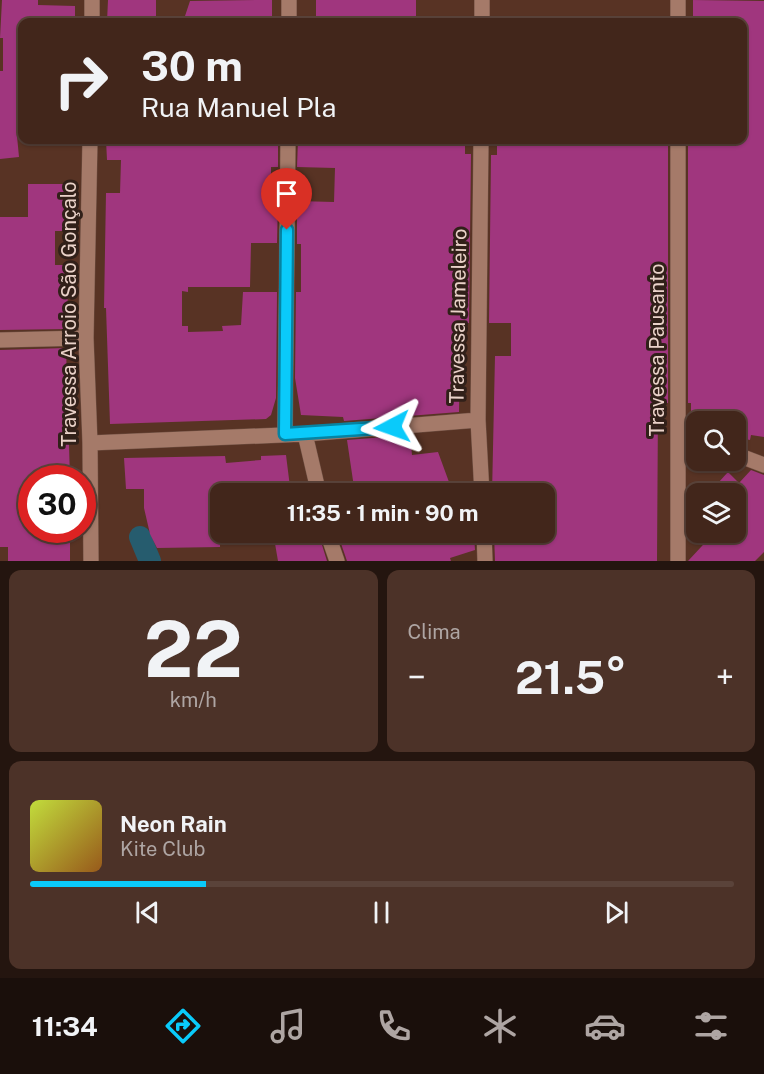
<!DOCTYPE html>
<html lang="pt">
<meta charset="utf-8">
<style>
:root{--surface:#42261b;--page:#4c3228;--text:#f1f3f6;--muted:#aea5a3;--line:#5a433a;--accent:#0acafa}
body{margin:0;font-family:"Public Sans",sans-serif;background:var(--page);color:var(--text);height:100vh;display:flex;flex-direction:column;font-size:22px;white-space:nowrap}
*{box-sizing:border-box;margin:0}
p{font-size:20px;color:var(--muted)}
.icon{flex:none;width:33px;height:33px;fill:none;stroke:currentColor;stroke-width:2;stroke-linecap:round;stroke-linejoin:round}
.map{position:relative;height:561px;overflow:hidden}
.panel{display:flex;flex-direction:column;gap:9px;padding:9px;background:#24150f;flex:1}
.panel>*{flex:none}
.banner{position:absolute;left:18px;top:18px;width:729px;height:126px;border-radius:12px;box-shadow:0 2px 4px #0004,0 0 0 2px var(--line);background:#42261b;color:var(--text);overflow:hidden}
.buttons{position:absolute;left:686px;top:411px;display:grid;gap:12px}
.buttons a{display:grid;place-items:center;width:60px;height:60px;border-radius:12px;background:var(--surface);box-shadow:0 2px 4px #0004,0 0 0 2px var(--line);font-size:30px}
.speed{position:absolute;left:18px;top:465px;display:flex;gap:12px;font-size:30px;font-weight:700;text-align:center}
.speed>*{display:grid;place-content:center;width:78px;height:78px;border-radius:50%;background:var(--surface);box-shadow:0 2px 4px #0004,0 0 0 2px var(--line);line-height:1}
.speed .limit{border:9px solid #d22;background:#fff;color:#111}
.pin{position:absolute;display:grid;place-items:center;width:51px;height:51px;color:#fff;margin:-62px -26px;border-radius:50% 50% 50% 0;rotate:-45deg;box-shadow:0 0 6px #0007}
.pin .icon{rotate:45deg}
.me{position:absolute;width:66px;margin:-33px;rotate:266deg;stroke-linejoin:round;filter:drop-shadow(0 0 4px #0008)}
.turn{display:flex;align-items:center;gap:21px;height:126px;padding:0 24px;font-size:27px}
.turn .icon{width:78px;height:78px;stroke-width:2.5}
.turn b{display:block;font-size:42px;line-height:51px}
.big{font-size:45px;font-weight:700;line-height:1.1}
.panel .widget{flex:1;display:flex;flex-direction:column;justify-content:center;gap:9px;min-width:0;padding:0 21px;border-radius:12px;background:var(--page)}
.panel .dial{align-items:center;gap:0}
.dial b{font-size:78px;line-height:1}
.song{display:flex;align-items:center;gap:18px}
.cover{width:72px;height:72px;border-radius:9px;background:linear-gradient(135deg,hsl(70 70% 55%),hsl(30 70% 35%))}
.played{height:6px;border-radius:3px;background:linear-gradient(90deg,var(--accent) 25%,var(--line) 25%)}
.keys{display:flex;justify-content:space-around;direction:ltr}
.heat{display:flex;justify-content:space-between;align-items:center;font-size:33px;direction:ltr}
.panel .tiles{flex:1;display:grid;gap:9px;grid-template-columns:1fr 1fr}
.widget:last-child{grid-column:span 2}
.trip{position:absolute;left:210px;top:483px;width:345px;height:60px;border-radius:12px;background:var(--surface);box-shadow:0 2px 4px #0004,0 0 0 2px var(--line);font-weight:700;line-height:60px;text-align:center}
.tabs{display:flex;height:96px;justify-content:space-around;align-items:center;background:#1a0f0b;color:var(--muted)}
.tabs .icon{width:42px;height:42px}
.tabs .selected{color:var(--accent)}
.tabs b{font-size:27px;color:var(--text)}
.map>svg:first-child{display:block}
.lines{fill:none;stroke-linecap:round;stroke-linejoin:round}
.canal{stroke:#265c6e;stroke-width:22}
.building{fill:#a0367e}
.minor-casing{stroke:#705144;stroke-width:16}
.minor{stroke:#a57a69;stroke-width:15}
.route-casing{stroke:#0683a2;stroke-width:15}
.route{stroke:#0acafa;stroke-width:10}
.labels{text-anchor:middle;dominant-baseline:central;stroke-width:6;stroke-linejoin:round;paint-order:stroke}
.street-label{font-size:20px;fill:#ead2c9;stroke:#312019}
</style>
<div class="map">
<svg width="764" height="561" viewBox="0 0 764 561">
<rect width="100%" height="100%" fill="#583324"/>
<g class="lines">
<path class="canal" d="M 140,537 L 150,561"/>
</g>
<path class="building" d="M 2,0 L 38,0 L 38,5 L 75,6 L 75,22 L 22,22 L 22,136 L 17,136 L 19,157 L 0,159 L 0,71 L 3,71 L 3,38 L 0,38 Z
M 108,0 L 156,0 L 156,22 L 107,22 Z
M 257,0 L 272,0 L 272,22 L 183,22 L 190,1 Z
M 316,0 L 416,0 L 416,22 L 316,22 Z
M 693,0 L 764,1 L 764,437 L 751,435 L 750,440 L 735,437 L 735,422 L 698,422 L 691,418 L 691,403 L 688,403 L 688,144 L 736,146 L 736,140 L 742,140 L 742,22 L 693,22 Z
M 106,140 L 278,140 L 278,167 L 271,167 L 271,200 L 278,201 L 277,243 L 251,243 L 250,287 L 188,287 L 188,292 L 182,291 L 182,326 L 188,326 L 188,332 L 223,331 L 222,326 L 241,325 L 243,292 L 277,292 L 276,398 L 271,415 L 266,419 L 110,424 L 106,308 L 104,308 L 106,193 L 120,193 L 121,160 L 107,160 Z
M 298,140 L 465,140 L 465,154 L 471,154 L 469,323 L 464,323 L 464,333 L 460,333 L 459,412 L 344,421 L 343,417 L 301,415 L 295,378 L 296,292 L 301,292 L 301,244 L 297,244 L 297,201 L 334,202 L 335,168 L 297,167 Z
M 513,140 L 661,140 L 661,143 L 668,144 L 668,403 L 658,404 L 658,407 L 657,561 L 495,561 L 494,534 L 544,535 L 544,494 L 492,494 L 495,356 L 511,356 L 511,323 L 489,323 L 491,155 L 497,155 L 497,146 L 512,146 Z
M 28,184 L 68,184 L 69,231 L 55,231 L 55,265 L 67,265 L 68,329 L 0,330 L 0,217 L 28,217 Z
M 66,348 L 70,478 L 32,478 L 32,530 L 70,530 L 70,561 L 8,561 L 8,547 L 0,547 L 0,350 Z
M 410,435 L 412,455 L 438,452 L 449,482 L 417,494 L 355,494 L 347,440 Z
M 286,455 L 290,487 L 242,491 L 242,494 L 220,494 L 220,547 L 157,548 L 150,534 L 144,508 L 144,489 L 126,489 L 124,458 L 225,456 L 226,463 L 261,460 L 261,456 Z
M 751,470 L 764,475 L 764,552 L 755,561 L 688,561 L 715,532 L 735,532 L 735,494 L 708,494 L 728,472 L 739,483 Z
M 273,532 L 318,532 L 327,561 L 278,561 Z
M 337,532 L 468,532 L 468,535 L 474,535 L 475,550 L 450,558 L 451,561 L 347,561 Z"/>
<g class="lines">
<defs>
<path id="minor" d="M 678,0 L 678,22
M 92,22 L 92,0
M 289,22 L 289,0
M 482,22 L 482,0
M 90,140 L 86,338 L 90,443 L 91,561
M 481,140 L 478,420 L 482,494
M 0,340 L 86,338
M 285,434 L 288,140
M 305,434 L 319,494
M 678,436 L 696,441
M 90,443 L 305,434 L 478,420
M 735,454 L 764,465
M 327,532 L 337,561
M 484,532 L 485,561
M 678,561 L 678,140"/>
</defs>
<use href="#minor" class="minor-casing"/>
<use href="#minor" class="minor"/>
</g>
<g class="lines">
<defs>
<path id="route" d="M 287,230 L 285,434 L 392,427"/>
</defs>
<use href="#route" class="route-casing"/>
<use href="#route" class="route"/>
</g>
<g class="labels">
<g class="street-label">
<text transform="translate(69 314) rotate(-90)">Travessa Arroio São Gonçalo</text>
<text transform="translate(458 316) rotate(-89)">Travessa Jameleiro</text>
<text transform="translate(657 350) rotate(-90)">Travessa Pausanto</text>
</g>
</g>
</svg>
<div class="buttons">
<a><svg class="icon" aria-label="search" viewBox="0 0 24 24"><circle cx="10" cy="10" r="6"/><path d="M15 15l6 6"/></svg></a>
<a><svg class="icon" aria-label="layers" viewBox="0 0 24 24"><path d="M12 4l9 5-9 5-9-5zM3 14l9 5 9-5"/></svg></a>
</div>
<div class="speed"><div class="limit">30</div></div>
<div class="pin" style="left:287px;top:230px;background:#d93025"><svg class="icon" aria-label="arrive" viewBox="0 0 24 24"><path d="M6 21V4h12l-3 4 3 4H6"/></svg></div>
<svg class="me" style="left:392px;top:427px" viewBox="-20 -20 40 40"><path d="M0-17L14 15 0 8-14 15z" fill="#0acafa" stroke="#fff" stroke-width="4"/></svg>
<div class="trip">11:35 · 1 min · 90 m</div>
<div class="banner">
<div class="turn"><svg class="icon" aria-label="right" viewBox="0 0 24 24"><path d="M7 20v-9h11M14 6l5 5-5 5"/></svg><div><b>30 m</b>Rua Manuel Pla</div></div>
</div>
</div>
<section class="panel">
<div class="tiles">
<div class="widget dial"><b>22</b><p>km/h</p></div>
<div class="widget"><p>Clima</p>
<div class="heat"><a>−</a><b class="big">21.5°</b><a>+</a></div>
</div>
<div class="widget">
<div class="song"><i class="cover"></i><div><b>Neon Rain</b><p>Kite Club</p></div></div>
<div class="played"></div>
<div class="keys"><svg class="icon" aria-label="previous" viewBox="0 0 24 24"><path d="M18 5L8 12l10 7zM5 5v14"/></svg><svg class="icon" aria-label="pause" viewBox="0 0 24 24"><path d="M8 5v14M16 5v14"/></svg><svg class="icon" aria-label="next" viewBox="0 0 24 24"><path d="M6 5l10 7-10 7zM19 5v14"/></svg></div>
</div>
</div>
</section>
<nav class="tabs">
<b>11:34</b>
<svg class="icon selected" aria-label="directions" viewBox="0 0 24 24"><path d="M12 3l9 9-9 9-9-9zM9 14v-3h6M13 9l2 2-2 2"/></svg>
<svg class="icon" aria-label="music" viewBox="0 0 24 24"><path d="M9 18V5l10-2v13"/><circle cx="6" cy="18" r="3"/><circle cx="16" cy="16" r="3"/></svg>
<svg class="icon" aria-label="phone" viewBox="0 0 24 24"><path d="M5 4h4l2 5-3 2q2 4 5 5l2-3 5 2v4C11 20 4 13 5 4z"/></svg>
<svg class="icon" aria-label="climate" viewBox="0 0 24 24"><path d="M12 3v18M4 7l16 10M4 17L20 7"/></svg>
<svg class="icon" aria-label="car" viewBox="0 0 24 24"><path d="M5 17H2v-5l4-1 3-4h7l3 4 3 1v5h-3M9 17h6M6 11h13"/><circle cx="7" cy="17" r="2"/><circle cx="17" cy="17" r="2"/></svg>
<svg class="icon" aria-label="filters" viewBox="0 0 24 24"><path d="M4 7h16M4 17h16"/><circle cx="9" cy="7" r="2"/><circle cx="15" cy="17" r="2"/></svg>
</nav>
